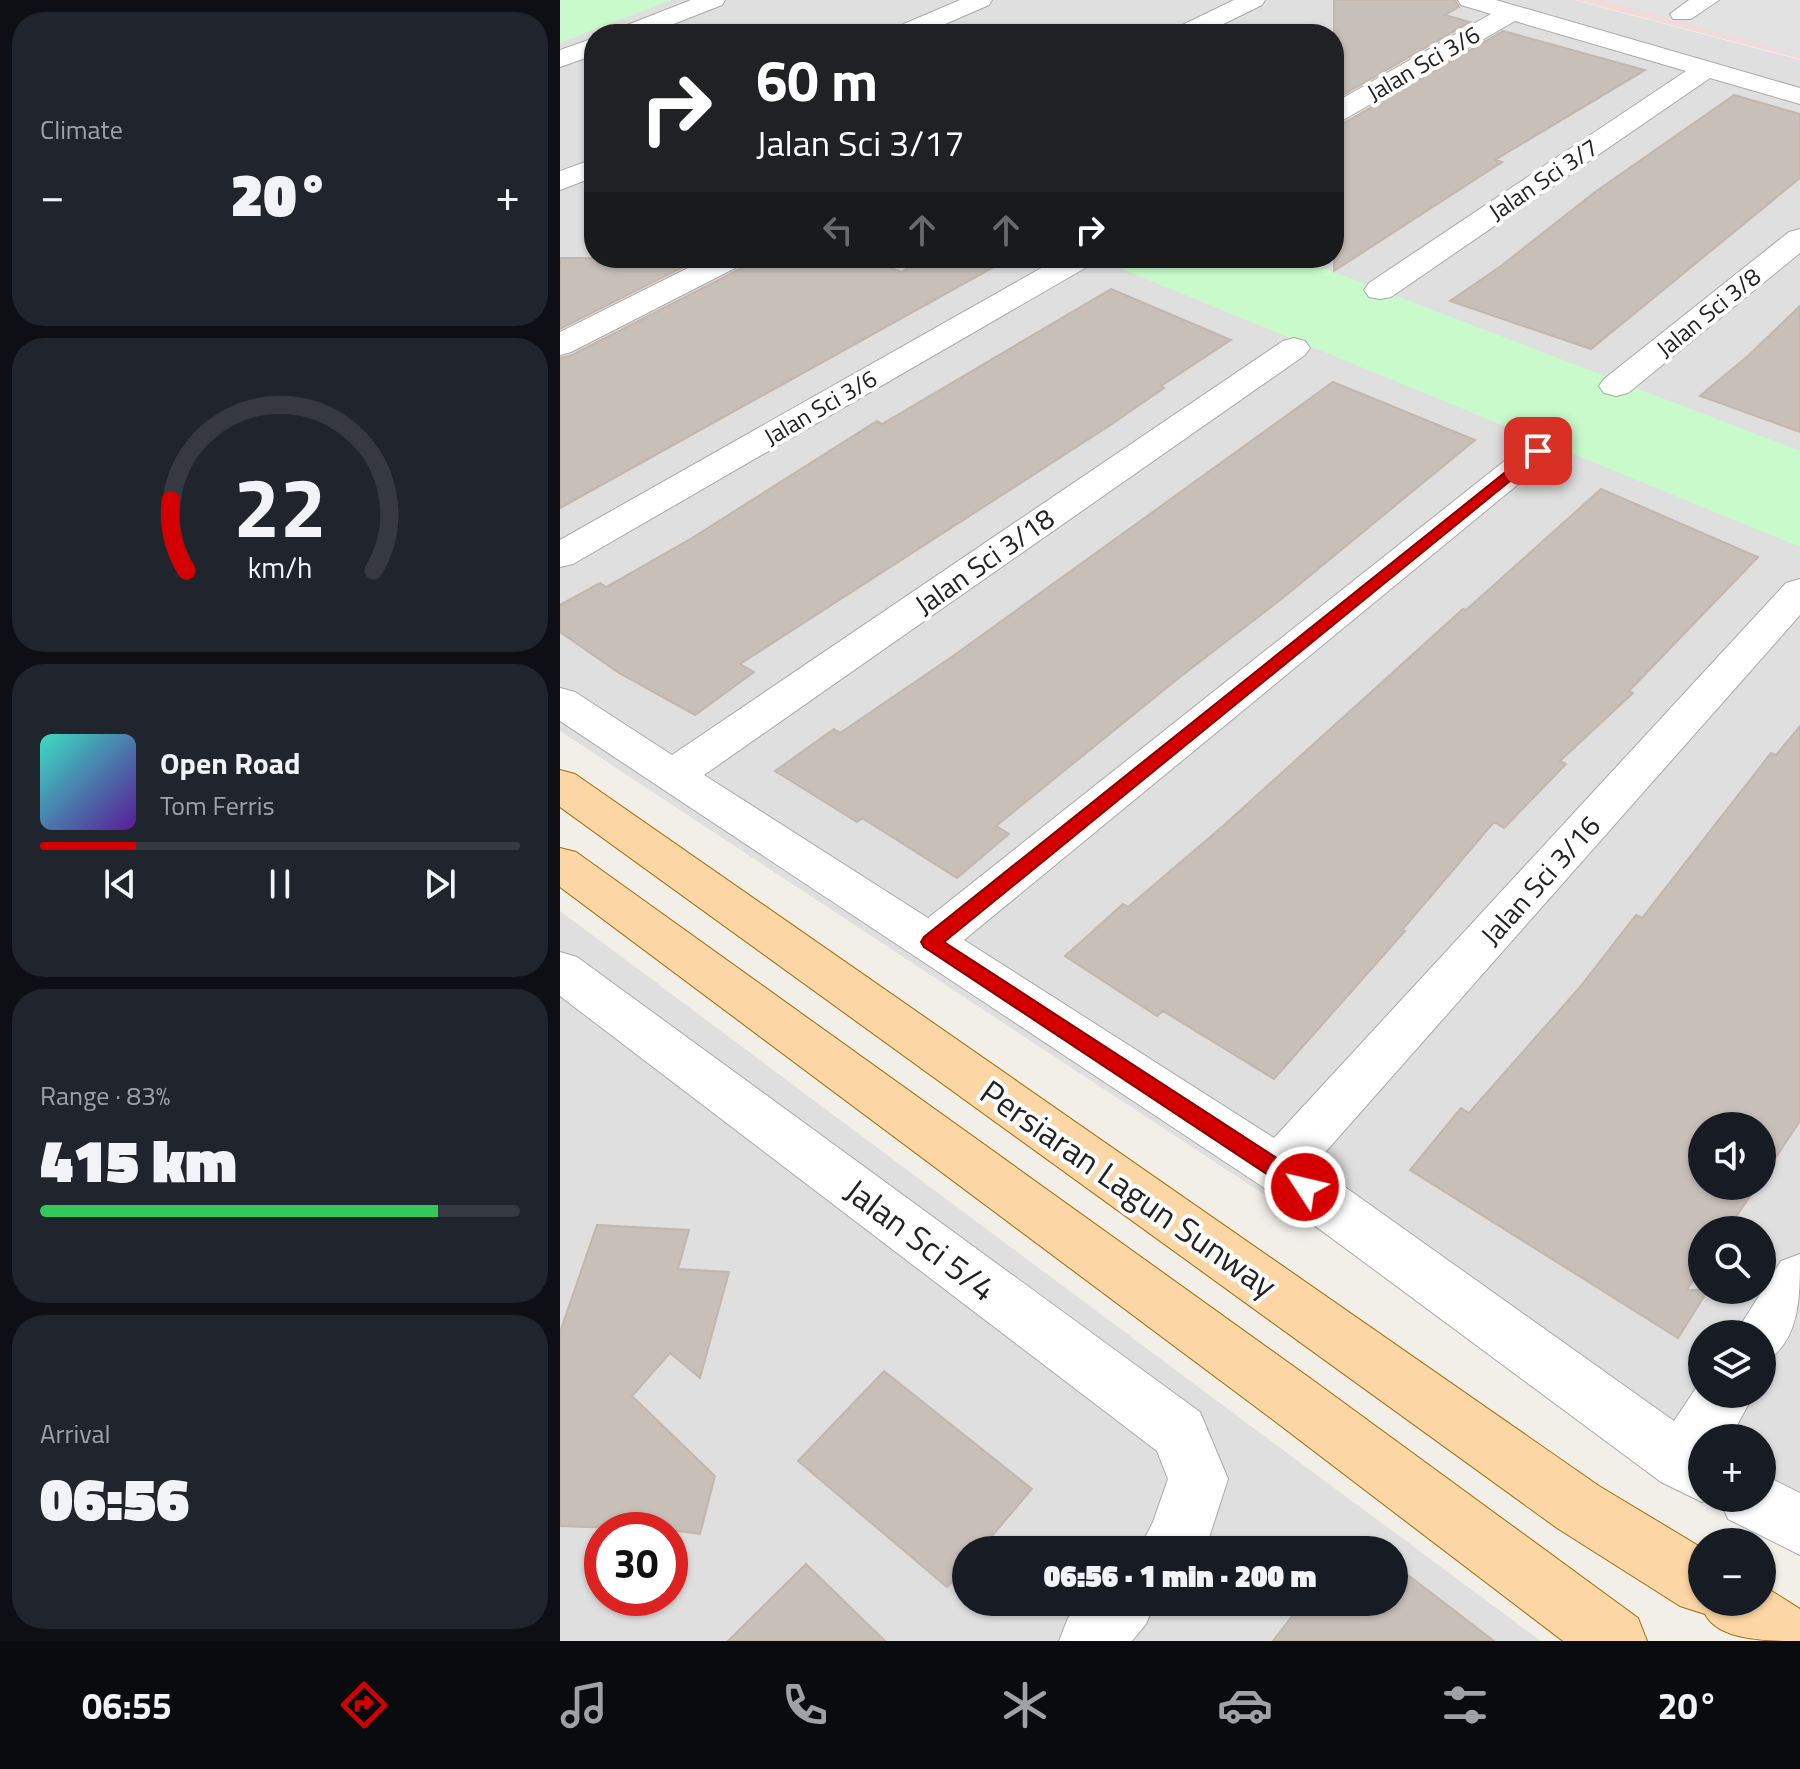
<!DOCTYPE html>
<meta charset="utf-8">
<style>
:root{--surface:#171b24;--page:#20242c;--text:#f1f3f6;--muted:#9ea1a6;--line:#363941;--accent:#d40000}
body{margin:0;font-family:"Titillium Web",sans-serif;background:var(--page);color:var(--text);height:100vh;display:flex;flex-direction:column;font-size:30px;white-space:nowrap}
*{box-sizing:border-box;margin:0}
p{font-size:26px;color:var(--muted)}
.icon{flex:none;width:44px;height:44px;fill:none;stroke:currentColor;stroke-width:2;stroke-linecap:round;stroke-linejoin:round}
.map{position:relative;flex:1;overflow:hidden}
.side{display:flex;flex-direction:column;gap:12px;padding:12px;background:#0d0f14;width:560px}
.side>*{flex:none}
.top-card{position:absolute;left:24px;top:24px;width:760px;height:244px;border-radius:32px;box-shadow:0 2px 6px #0004;background:#202124;color:#fff;overflow:hidden}
.buttons{position:absolute;left:1128px;top:1112px;display:grid;gap:16px}
.buttons a{display:grid;place-items:center;width:88px;height:88px;border-radius:50%;background:var(--surface);box-shadow:0 2px 6px #0004;font-size:40px}
.speed{position:absolute;left:24px;top:1512px;display:flex;gap:16px;font-size:40px;font-weight:700;text-align:center}
.speed>*{display:grid;place-content:center;width:104px;height:104px;border-radius:50%;background:var(--surface);box-shadow:0 2px 6px #0004;line-height:1}
.speed .limit{border:12px solid #d22;background:#fff;color:#111}
.pin{position:absolute;display:grid;place-items:center;width:68px;height:68px;color:#fff;margin:-34px;border-radius:16px;box-shadow:0 4px 12px #0006}
.me{position:absolute;width:88px;margin:-44px;rotate:305deg;stroke-linejoin:round;filter:drop-shadow(0 0 6px #0008)}
.turn{display:flex;align-items:center;gap:28px;height:168px;padding:0 40px;font-size:36px}
.turn .icon{width:104px;height:104px;stroke-width:2.5}
.turn b{display:block;font-size:56px;line-height:68px}
.lanes{display:flex;align-items:center;height:76px;padding:0 40px;background:#0003;justify-content:center;gap:40px;direction:ltr}
.lanes .off{opacity:.35}
.big{font-size:60px;font-weight:800;line-height:1.1}
.side .card{flex:1;display:flex;flex-direction:column;justify-content:center;gap:12px;min-width:0;padding:0 28px;border-radius:32px;background:var(--page)}
.side .dial{align-items:center;gap:0}
.dial svg{height:208px;overflow:visible;fill:none;stroke:var(--line);stroke-width:7;stroke-linecap:round;text-anchor:middle}
.dial text{fill:var(--text);stroke:none}
.song{display:flex;align-items:center;gap:24px}
.cover{width:96px;height:96px;border-radius:12px;background:linear-gradient(135deg,hsl(170 70% 55%),hsl(270 70% 35%))}
.played{height:8px;border-radius:4px;background:linear-gradient(90deg,var(--accent) 20%,var(--line) 20%)}
.keys{display:flex;justify-content:space-around;direction:ltr}
.heat{display:flex;justify-content:space-between;align-items:center;font-size:44px;direction:ltr}
.charge{height:12px;border-radius:6px;background:linear-gradient(90deg,#34c759 83%,var(--line) 0)}
.trip{position:absolute;left:392px;top:1536px;width:456px;height:80px;border-radius:40px;background:var(--surface);box-shadow:0 2px 6px #0004;font-weight:800;line-height:80px;text-align:center}
.tabs{display:flex;height:128px;justify-content:space-around;align-items:center;background:#090b0e;color:var(--muted)}
.tabs .icon{width:56px;height:56px}
.tabs .current{color:var(--accent)}
.tabs b{font-size:36px;color:var(--text)}
main{display:flex;flex:1;min-height:0}
.map>svg:first-child{display:block}
.residential{fill:#e0dfdf;fill-rule:evenodd}
.commercial{fill:#f2dad9}
.park{fill:#c8facc}
.parking{fill:#e2e2e2}
.building{fill:#c7bfb8;stroke:#c4b6ab;stroke-width:2}
.lines{fill:none;stroke-linecap:round;stroke-linejoin:round}
.minor-casing{stroke:#a9a9a9;stroke-width:2}
.major-casing{stroke:#a06b00;stroke-width:2}
.minor{fill:#fff;fill-rule:evenodd}
.major{fill:#fcd6a4;fill-rule:evenodd}
.route{fill:#d40000;stroke:#8a0000;stroke-width:2}
.labels{text-anchor:middle;dominant-baseline:central;stroke-width:8;stroke-linejoin:round;paint-order:stroke}
.far-street-label{font-size:24px;fill:#222;stroke:#fff}
.street-label{font-size:28px;fill:#222;stroke:#fff}
.near-street-label{font-size:34px;fill:#222;stroke:#fff}
</style>
<main>
<section class="side">
<div class="card"><p>Climate</p>
<div class="heat"><a>−</a><b class="big">20°</b><a>+</a></div>
</div>
<div class="card dial"><svg viewBox="0 0 100 80">
<path d="M14 69A42 42 0 1 1 86 69"/>
<path d="M14 69A42 42 0 0 1 8 42" stroke="#d40000"/>
<text x="50" y="56" font-size="32" font-weight="700">22</text>
<text x="50" y="72" font-size="11">km/h</text>
</svg></div>
<div class="card">
<div class="song"><i class="cover"></i><div><b>Open Road</b><p>Tom Ferris</p></div></div>
<div class="played"></div>
<div class="keys"><svg class="icon" aria-label="previous" viewBox="0 0 24 24"><path d="M18 5L8 12l10 7zM5 5v14"/></svg><svg class="icon" aria-label="pause" viewBox="0 0 24 24"><path d="M8 5v14M16 5v14"/></svg><svg class="icon" aria-label="next" viewBox="0 0 24 24"><path d="M6 5l10 7-10 7zM19 5v14"/></svg></div>
</div>
<div class="card"><p>Range · 83%</p><b class="big">415 km</b><div class="charge"></div></div>
<div class="card"><p>Arrival</p><b class="big">06:56</b></div>
</section>
<div class="map">
<svg width="1240" height="1641" viewBox="0 0 1240 1641">
<rect width="100%" height="100%" fill="#f2efe9"/>
<path class="residential" d="M 0,0 L 1014,0 L 1240,60 L 1240,1547 L 1202,1498 L 1202,1438 L 1142,1438 L 1142,1483 L 0,731 ZM 34,34 L 774,34 L 774,258 L 34,258 ZM 1142,1126 L 1202,1126 L 1202,1186 L 1142,1186 ZM 1142,1230 L 1202,1230 L 1202,1290 L 1142,1290 ZM 1142,1334 L 1202,1334 L 1202,1394 L 1142,1394 Z
M 0,911 L 696,1430 L 981,1641 L 0,1641 ZM 42,1530 L 110,1530 L 110,1598 L 42,1598 ZM 406,1550 L 834,1550 L 834,1602 L 406,1602 Z"/>
<path class="commercial" d="M 1016,0 L 1240,0 L 1240,59 Z"/>
<path class="park" d="M 0,0 L 111,0 L 0,43 Z
M 565,258 L 738,258 L 1240,451 L 1240,547 L 552,265 Z"/>
<path class="parking" d="M 1042,0 L 1240,0 L 1240,56 Z"/>
<path class="building" d="M 774,0 L 895,0 L 899,7 L 885,15 L 910,22 L 774,100 Z
M 943,31 L 1085,70 L 935,160 L 942,162 L 774,271 L 774,125 L 784,123 Z
M 1174,95 L 1240,114 L 1240,178 L 1031,349 L 890,301 L 941,266 L 1035,192 Z
M 0,258 L 141,258 L 0,329 Z
M 190,258 L 308,258 L 341,272 L 365,258 L 450,258 L 0,508 L 0,358 L 12,355 L 184,267 Z
M 551,289 L 671,340 L 601,386 L 604,388 L 549,426 L 180,664 L 194,672 L 135,715 L 59,673 L 0,632 L 0,605 L 40,583 L 46,587 L 132,538 L 317,421 L 322,424 Z
M 1240,306 L 1240,432 L 1140,396 L 1189,355 Z
M 773,382 L 915,440 L 724,597 L 620,677 L 436,826 L 449,834 L 397,878 L 302,818 L 297,822 L 215,771 L 274,729 L 280,733 L 393,656 Z
M 1041,489 L 1198,557 L 1069,691 L 1073,693 L 1000,761 L 1006,764 L 944,828 L 934,822 L 842,930 L 845,931 L 714,1079 L 603,1011 L 597,1016 L 505,956 L 563,904 L 568,907 L 663,826 L 903,609 L 906,610 Z
M 1240,726 L 1240,1121 L 1202,1178 L 1202,1126 L 1142,1126 L 1142,1186 L 1197,1186 L 1167,1230 L 1142,1230 L 1142,1267 L 1127,1290 L 1148,1290 L 1118,1338 L 850,1170 L 901,1108 L 909,1113 L 1020,987 L 1076,915 L 1082,918 L 1211,753 L 1216,755 Z
M 37,1225 L 129,1230 L 118,1269 L 169,1272 L 140,1378 L 110,1353 L 72,1396 L 155,1476 L 140,1534 L 110,1530 L 0,1526 L 0,1332 Z
M 324,1371 L 472,1489 L 420,1550 L 406,1550 L 406,1566 L 387,1587 L 238,1461 Z
M 246,1564 L 325,1641 L 168,1641 Z
M 848,1575 L 934,1641 L 713,1641 L 743,1602 L 834,1602 L 834,1594 Z"/>
<g class="lines">
<defs>
<path id="minor" d="M 131,0 L 165,0 L 162,5 L 88,34 L 54,34 L 57,29 Z
M 400,0 L 432,0 L 429,5 L 362,34 L 329,34 L 332,29 Z
M 674,0 L 705,0 L 702,5 L 643,34 L 611,34 L 614,29 Z
M 898,0 L 936,0 L 1240,88 L 1240,104 L 1150,78 L 831,297 L 820,299 L 809,297 L 804,290 L 809,283 L 1126,71 L 955,21 L 783,120 L 774,122 L 774,103 L 931,14 L 901,5 Z
M 1129,0 L 1159,0 L 1131,19 L 1113,19 L 1110,14 Z
M 34,38 L 34,55 L 0,67 L 0,50 Z
M 34,159 L 34,177 L 0,190 L 0,171 Z
M 1240,229 L 1240,253 L 1068,393 L 1056,396 L 1044,393 L 1039,386 L 1044,379 L 1229,232 Z
M 148,258 L 187,258 L 183,264 L 11,352 L 0,355 L 0,332 Z
M 499,258 L 536,258 L 532,264 L 13,564 L 0,567 L 0,540 Z
M 734,338 L 745,341 L 750,348 L 745,355 L 144,775 L 368,918 L 966,444 L 978,440 L 990,444 L 996,451 L 990,458 L 404,940 L 714,1138 L 1226,583 L 1240,579 L 1240,615 L 754,1165 L 1114,1421 L 1142,1379 L 1142,1394 L 1194,1394 L 1170,1438 L 1142,1438 L 1142,1498 L 1151,1498 L 1142,1502 L 1101,1482 L 700,1185 L 0,721 L 0,688 L 15,692 L 112,755 L 723,341 Z
M 0,952 L 17,957 L 640,1412 L 668,1479 L 645,1550 L 579,1550 L 593,1522 L 608,1479 L 597,1451 L 0,996 Z
M 1240,1254 C 1240,1298 1240,1344 1202,1363 L 1202,1334 L 1175,1334 L 1221,1261 Z
M 1202,1474 L 1240,1493 L 1240,1555 L 1168,1519 L 1159,1498 L 1202,1498 Z
M 523,1602 L 595,1602 L 586,1624 L 572,1641 L 499,1641 L 508,1618 Z"/>
<path id="major" d="M 0,770 L 15,774 L 1039,1486 L 1142,1548 L 1142,1602 L 1202,1602 L 1202,1585 L 1240,1609 L 1240,1641 C 1208,1641 1159,1641 1145,1614 L 1120,1606 L 997,1528 L 0,807 Z
M 0,848 L 16,852 L 754,1381 L 1078,1618 L 1087,1641 L 1003,1641 L 712,1419 L 0,887 Z"/>
</defs>
<use href="#minor" class="minor-casing"/>
<use href="#major" class="major-casing"/>
<use href="#minor" class="minor"/>
<use href="#major" class="major"/>
</g>
<path class="route" d="M 978,446 L 985,451 L 983,454 L 384,942 L 752,1181 L 756,1187 L 752,1194 L 745,1197 L 737,1194 L 364,947 L 361,942 L 364,937 Z"/>
<g class="labels">
<g class="far-street-label">
<text transform="translate(863 63) rotate(-30)">Jalan Sci 3/6</text>
<text transform="translate(983 179) rotate(-34)">Jalan Sci 3/7</text>
<text transform="translate(1148 312) rotate(-39)">Jalan Sci 3/8</text>
<text transform="translate(260 407) rotate(-30)">Jalan Sci 3/6</text>
</g>
<g class="street-label">
<text transform="translate(424 561) rotate(-35)">Jalan Sci 3/18</text>
<text transform="translate(980 880) rotate(-48)">Jalan Sci 3/16</text>
</g>
<g class="near-street-label">
<text transform="translate(569 1188) rotate(35)">Persiaran Lagun Sunway</text>
<text transform="translate(361 1239) rotate(37)">Jalan Sci 5/4</text>
</g>
</g>
</svg>
<div class="buttons">
<a><svg class="icon" aria-label="sound" viewBox="0 0 24 24"><path d="M4 9h4l5-4v14l-5-4H4zM17 9q2 3 0 6"/></svg></a>
<a><svg class="icon" aria-label="search" viewBox="0 0 24 24"><circle cx="10" cy="10" r="6"/><path d="M15 15l6 6"/></svg></a>
<a><svg class="icon" aria-label="layers" viewBox="0 0 24 24"><path d="M12 4l9 5-9 5-9-5zM3 14l9 5 9-5"/></svg></a>
<a>+</a>
<a>−</a>
</div>
<div class="speed"><div class="limit">30</div></div>
<div class="pin" style="left:978px;top:451px;background:#d93025"><svg class="icon" aria-label="arrive" viewBox="0 0 24 24"><path d="M6 21V4h12l-3 4 3 4H6"/></svg></div>
<svg class="me" style="left:745px;top:1187px" viewBox="-20 -20 40 40"><circle r="17" fill="#d40000" stroke="#fff" stroke-width="3"/><path d="M0-11L8 9 0 5-8 9z" fill="#fff"/></svg>
<div class="trip">06:56 · 1 min · 200 m</div>
<div class="top-card">
<div class="turn"><svg class="icon" aria-label="right" viewBox="0 0 24 24"><path d="M7 20v-9h11M14 6l5 5-5 5"/></svg><div><b>60 m</b>Jalan Sci 3/17</div></div>
<div class="lanes"><svg class="icon off" aria-label="left" viewBox="0 0 24 24"><path d="M17 20v-9H6M10 6l-5 5 5 5"/></svg><svg class="icon off" aria-label="ahead" viewBox="0 0 24 24"><path d="M12 20V5M6 11l6-6 6 6"/></svg><svg class="icon off" aria-label="ahead" viewBox="0 0 24 24"><path d="M12 20V5M6 11l6-6 6 6"/></svg><svg class="icon" aria-label="right" viewBox="0 0 24 24"><path d="M7 20v-9h11M14 6l5 5-5 5"/></svg></div>
</div>
</div>
</main>
<nav class="tabs">
<b>06:55</b>
<svg class="icon current" aria-label="directions" viewBox="0 0 24 24"><path d="M12 3l9 9-9 9-9-9zM9 14v-3h6M13 9l2 2-2 2"/></svg>
<svg class="icon" aria-label="music" viewBox="0 0 24 24"><path d="M9 18V5l10-2v13"/><circle cx="6" cy="18" r="3"/><circle cx="16" cy="16" r="3"/></svg>
<svg class="icon" aria-label="phone" viewBox="0 0 24 24"><path d="M5 4h4l2 5-3 2q2 4 5 5l2-3 5 2v4C11 20 4 13 5 4z"/></svg>
<svg class="icon" aria-label="climate" viewBox="0 0 24 24"><path d="M12 3v18M4 7l16 10M4 17L20 7"/></svg>
<svg class="icon" aria-label="car" viewBox="0 0 24 24"><path d="M5 17H2v-5l4-1 3-4h7l3 4 3 1v5h-3M9 17h6M6 11h13"/><circle cx="7" cy="17" r="2"/><circle cx="17" cy="17" r="2"/></svg>
<svg class="icon" aria-label="filters" viewBox="0 0 24 24"><path d="M4 7h16M4 17h16"/><circle cx="9" cy="7" r="2"/><circle cx="15" cy="17" r="2"/></svg>
<b>20°</b>
</nav>
